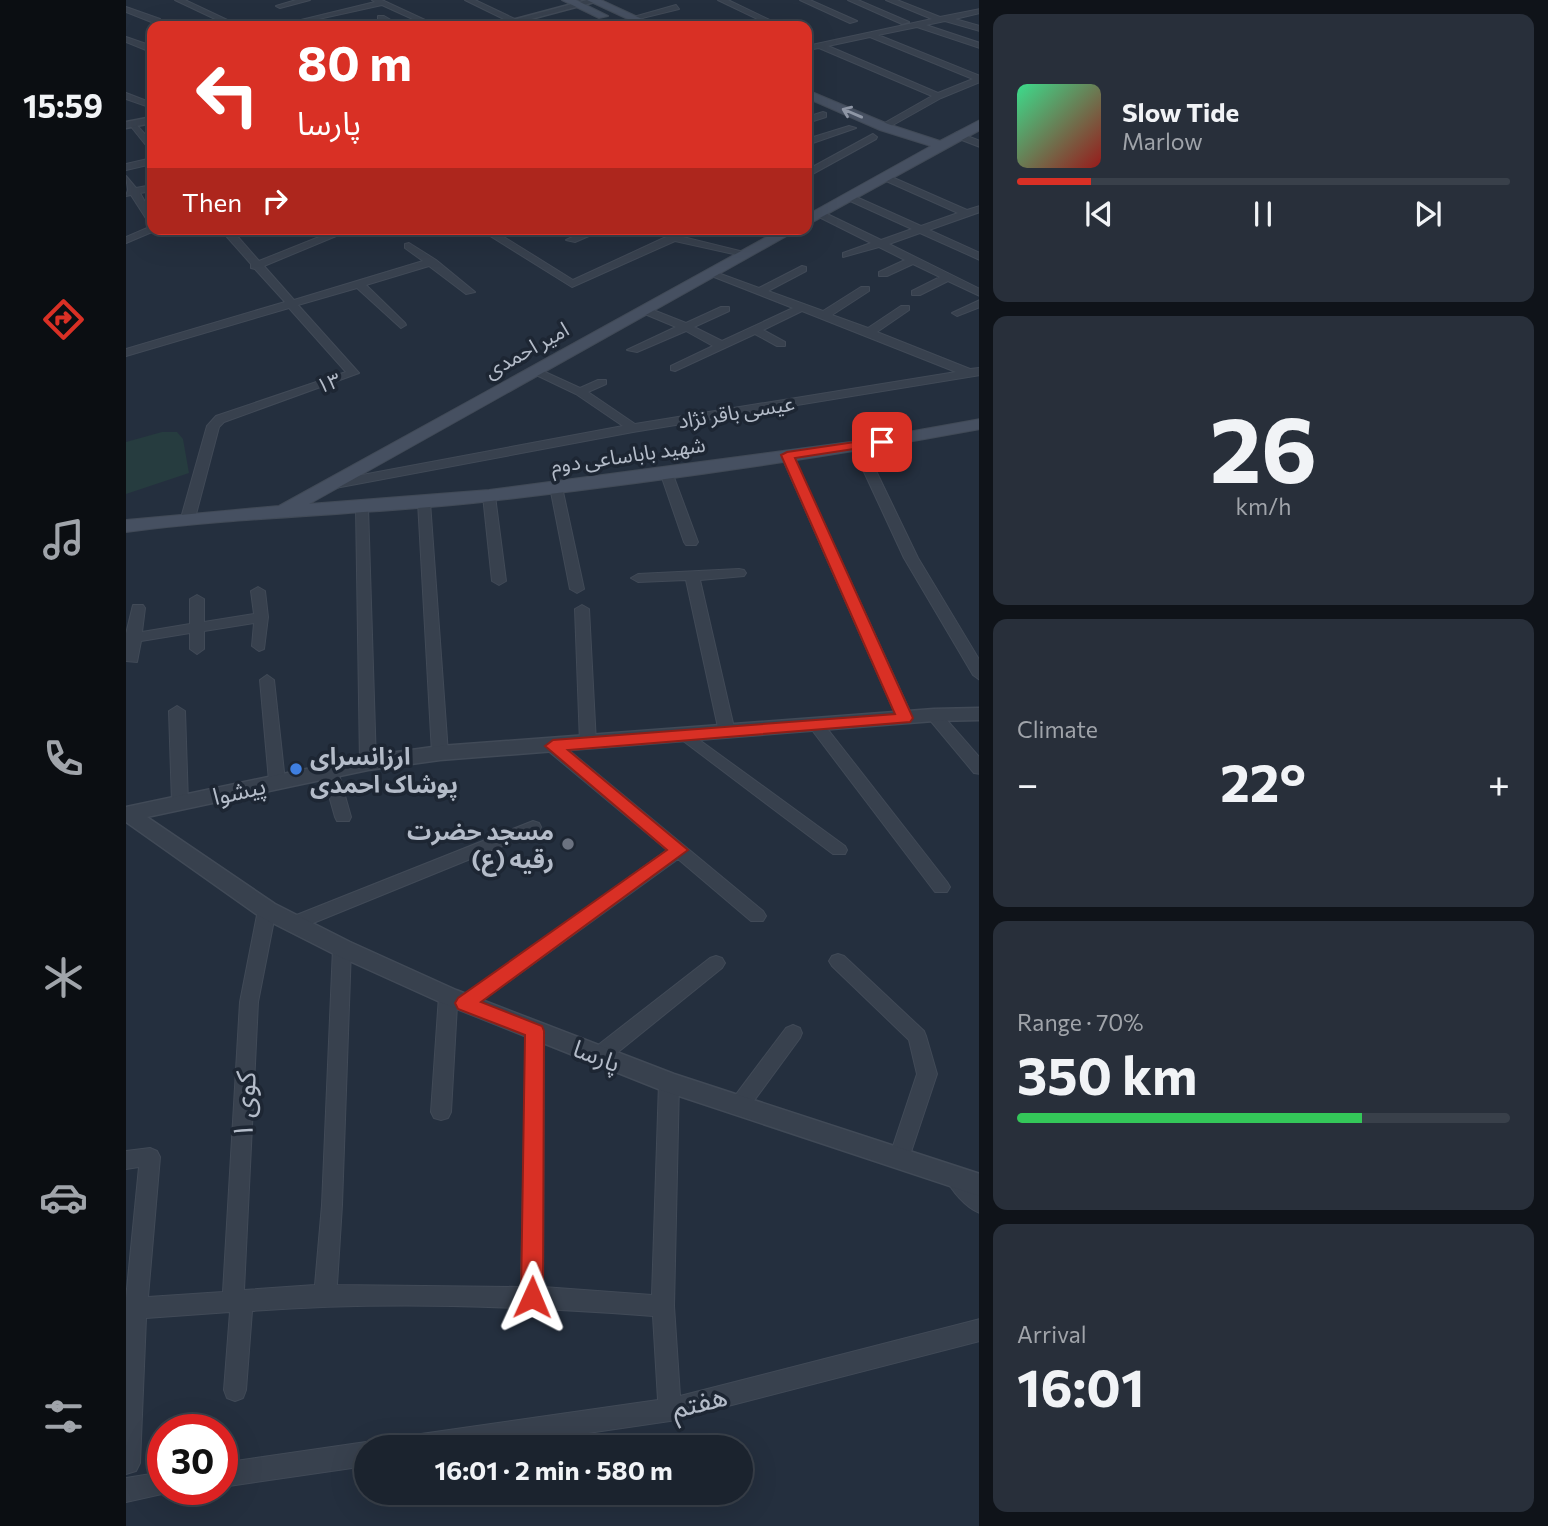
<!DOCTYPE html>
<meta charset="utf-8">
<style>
:root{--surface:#1b232e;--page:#282f3a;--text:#f1f3f6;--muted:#a0a4aa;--line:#39404a;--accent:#d93025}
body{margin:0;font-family:Commissioner,"Noto Sans Arabic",sans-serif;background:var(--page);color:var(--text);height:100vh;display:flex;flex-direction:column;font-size:26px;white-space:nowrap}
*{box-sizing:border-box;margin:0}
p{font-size:23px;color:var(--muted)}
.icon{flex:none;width:38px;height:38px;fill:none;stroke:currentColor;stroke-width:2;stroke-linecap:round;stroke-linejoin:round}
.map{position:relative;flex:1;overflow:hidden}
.details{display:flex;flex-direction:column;gap:14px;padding:14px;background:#0f1319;width:569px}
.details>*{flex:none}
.guide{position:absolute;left:21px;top:21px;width:665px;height:214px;border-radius:14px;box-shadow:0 7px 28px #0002,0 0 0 2px var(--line);background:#d93025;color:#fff;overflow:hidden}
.speed{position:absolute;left:21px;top:1414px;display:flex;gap:14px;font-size:35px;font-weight:700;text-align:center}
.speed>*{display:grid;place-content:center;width:91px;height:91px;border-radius:50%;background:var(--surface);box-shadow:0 7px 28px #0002,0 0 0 2px var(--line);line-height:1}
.speed .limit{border:10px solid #d22;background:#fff;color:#111}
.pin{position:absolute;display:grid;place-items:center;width:60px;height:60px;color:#fff;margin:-30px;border-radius:14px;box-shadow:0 4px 10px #0006}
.me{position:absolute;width:77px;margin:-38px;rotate:1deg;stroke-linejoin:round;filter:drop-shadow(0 0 5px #0008)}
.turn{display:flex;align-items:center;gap:24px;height:147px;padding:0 35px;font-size:32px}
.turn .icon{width:91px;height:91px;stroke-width:2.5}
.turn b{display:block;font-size:49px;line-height:60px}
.then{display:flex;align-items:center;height:66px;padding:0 35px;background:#0003;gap:14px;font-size:26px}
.big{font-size:52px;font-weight:700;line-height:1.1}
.details .widget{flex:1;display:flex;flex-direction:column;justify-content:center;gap:10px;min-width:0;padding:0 24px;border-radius:14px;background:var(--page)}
.details .dial{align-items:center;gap:0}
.dial b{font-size:91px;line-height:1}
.song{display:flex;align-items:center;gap:21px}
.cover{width:84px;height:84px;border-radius:10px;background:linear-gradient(135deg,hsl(150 70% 55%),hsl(0 70% 35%))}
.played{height:7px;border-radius:4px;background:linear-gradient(90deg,var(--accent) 15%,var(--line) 15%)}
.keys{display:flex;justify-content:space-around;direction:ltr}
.heat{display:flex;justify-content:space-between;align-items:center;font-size:38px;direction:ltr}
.charge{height:10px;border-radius:5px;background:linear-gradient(90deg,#34c759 70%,var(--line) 0)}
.trip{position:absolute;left:228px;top:1435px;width:399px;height:70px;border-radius:35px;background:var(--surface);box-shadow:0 7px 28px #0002,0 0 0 2px var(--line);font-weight:700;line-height:70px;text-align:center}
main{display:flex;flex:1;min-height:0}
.tab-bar{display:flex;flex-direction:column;width:126px;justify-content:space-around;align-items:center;background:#0b0e12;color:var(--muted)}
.tab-bar .icon{width:49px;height:49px}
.tab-bar .selected{color:var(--accent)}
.tab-bar b{font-size:32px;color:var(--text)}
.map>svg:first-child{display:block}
.green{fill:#263c3f}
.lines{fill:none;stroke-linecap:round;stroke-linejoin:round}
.minor-casing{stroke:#414a57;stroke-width:2}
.tertiary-casing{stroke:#414a57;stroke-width:3}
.secondary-casing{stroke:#414a57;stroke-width:2}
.minor{fill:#38414e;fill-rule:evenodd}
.tertiary{fill:#38414e;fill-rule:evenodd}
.secondary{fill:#465061;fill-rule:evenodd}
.oneway{stroke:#8e96a5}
.route{fill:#d93025;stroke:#8d1f18;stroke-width:2}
.shop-dot{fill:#3f7fe0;stroke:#1d2633;stroke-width:2.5}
.worship-dot{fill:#6b7280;stroke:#1d2633;stroke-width:2.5}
.labels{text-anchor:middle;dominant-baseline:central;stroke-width:7;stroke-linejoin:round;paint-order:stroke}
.far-street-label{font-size:21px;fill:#b4bcc9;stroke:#1d2633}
.poi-label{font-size:24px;font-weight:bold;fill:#b4bcc9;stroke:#1d2633;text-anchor:start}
.street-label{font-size:24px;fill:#b4bcc9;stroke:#1d2633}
.near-street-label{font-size:28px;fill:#b4bcc9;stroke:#1d2633}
</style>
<main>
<nav class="tab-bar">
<b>15:59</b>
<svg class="icon selected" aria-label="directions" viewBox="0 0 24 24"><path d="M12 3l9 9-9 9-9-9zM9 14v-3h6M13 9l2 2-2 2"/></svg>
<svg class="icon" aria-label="music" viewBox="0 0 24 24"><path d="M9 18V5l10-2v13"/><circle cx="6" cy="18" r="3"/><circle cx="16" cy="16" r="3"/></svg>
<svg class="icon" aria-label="phone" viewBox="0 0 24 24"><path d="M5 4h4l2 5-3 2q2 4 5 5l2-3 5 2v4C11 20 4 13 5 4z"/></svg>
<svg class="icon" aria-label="climate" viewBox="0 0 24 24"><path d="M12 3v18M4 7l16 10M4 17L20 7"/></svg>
<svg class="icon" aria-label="car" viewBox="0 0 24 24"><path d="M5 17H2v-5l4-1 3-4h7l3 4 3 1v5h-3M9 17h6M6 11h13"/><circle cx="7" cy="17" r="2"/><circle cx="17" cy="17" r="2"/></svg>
<svg class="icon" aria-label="filters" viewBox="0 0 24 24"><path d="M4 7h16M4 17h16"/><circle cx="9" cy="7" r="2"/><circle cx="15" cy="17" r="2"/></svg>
</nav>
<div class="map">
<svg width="854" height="1526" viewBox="0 0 854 1526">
<rect width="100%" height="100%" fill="#242f3e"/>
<path class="green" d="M 36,432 L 51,432 L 57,439 L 63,473 L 0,494 L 0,442 Z"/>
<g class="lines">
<defs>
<path id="minor" d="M 49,0 L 59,0 L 114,26 L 104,26 Z
M 170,0 L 184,0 L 154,8 L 150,6 Z
M 246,0 L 256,0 L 312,26 L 302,26 L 256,5 L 179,22 L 175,20 L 249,2 Z
M 339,0 L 349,0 L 393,21 L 386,23 Z
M 592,0 L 602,0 L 656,26 L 646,26 Z
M 674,0 L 684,0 L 731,21 L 724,23 Z
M 722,0 L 732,0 L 783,22 L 776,24 Z
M 760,0 L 771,0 L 814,17 L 854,9 L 854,13 L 829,19 L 854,26 L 854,31 L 819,21 L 800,25 L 854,43 L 854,48 L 791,27 L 752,35 L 854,76 L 854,82 L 815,98 L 758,130 L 754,127 L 755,125 L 806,96 L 693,48 L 681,50 L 681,46 L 806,19 ZM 744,37 L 847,79 L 812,93 L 702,46 Z
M 550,5 L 553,9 L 508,20 L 504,18 Z
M 0,7 L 34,19 L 35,21 L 28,23 L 0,12 Z
M 252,16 L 258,16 L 275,26 L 266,26 L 252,20 Z
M 399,17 L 418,24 L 419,26 L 409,26 L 396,21 Z
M 0,37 L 26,46 L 26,49 L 20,50 L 0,42 Z
M 0,93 L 26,103 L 26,108 L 0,99 Z
M 697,112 L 700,113 L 700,117 L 681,123 L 681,117 Z
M 7,121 L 26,142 L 26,150 L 23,149 L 3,124 Z
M 723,126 L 730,128 L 681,145 L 681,139 Z
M 831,132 L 854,141 L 854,147 L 828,137 L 827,135 Z
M 747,134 L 751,137 L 750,139 L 681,177 L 681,170 Z
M 26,158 L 26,164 L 0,170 L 0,164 Z
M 761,175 L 841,210 L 854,206 L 854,212 L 803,230 L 854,253 L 854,260 L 794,233 L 763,244 L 854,289 L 854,296 L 822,281 L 794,295 L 786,295 L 786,291 L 814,277 L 787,264 L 761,276 L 753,276 L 753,272 L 779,260 L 753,247 L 717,257 L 717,253 L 745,243 L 691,216 L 691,212 L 697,212 L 755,240 L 786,229 L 722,200 L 722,196 L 728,196 L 795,226 L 832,213 L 758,180 L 758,176 Z
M 0,176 L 10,188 L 26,185 L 26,191 L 14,193 L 26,214 L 26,224 L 23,223 L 5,195 L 0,196 L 2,190 Z
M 26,226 L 26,229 L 33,229 L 0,243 L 0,237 Z
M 94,229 L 105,229 L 133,261 L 213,229 L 227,229 L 138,266 L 168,300 L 297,261 L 279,248 L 279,244 L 283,243 L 310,260 L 349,292 L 340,294 L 303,266 L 240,285 L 279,323 L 280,325 L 275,328 L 231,288 L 172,305 L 233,373 L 98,422 L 93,427 L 69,518 L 62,522 L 55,518 L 81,426 L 90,416 L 220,372 L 163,308 L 0,356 L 0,349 L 159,302 L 129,269 L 125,268 L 125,264 Z
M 353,229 L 365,229 L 447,280 L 540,237 L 528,229 L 540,229 L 548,234 L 558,229 L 572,229 L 557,237 L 626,254 L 621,257 L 549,241 L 446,287 Z
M 464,229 L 479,229 L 449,242 L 440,240 Z
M 676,266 L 680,267 L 680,271 L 642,291 L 697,311 L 735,287 L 743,287 L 743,291 L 706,315 L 742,328 L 775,306 L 783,306 L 783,310 L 751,332 L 844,369 L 854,368 L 854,375 L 507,432 L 204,489 L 198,485 L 204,481 L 497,426 L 450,394 L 404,372 L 402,370 L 408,367 L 454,388 L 472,380 L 480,380 L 480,384 L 462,392 L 509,424 L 830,372 L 676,311 L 637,330 L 659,342 L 659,346 L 651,346 L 629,334 L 549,371 L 545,370 L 545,366 L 587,346 L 560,331 L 511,352 L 501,350 L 550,327 L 514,312 L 514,308 L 522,308 L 560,323 L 595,307 L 603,307 L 603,311 L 568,327 L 596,341 L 667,308 L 583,275 L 592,273 L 633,288 Z
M 854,300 L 854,307 L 831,316 L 826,313 Z
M 732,442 L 738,446 L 792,558 L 854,661 L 854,680 L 847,675 L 778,558 L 726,446 Z
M 661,451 L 667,455 L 787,718 L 784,722 L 779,723 L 771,718 L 655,455 Z
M 540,468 L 546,472 L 572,542 L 570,545 L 560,545 L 558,542 L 534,472 Z
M 430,483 L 436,487 L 458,589 L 451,593 L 444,589 L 424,487 Z
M 363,492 L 369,496 L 380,581 L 373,585 L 366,581 L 357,496 Z
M 298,498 L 304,502 L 322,753 L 314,758 L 306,753 L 292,502 Z
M 236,503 L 242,507 L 250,763 L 242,768 L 234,763 L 230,507 Z
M 613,569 L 618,570 L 620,573 L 618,576 L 574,580 L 609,732 L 601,737 L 593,732 L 560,580 L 512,582 L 505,578 L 512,574 Z
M 132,587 L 139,591 L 142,617 L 138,649 L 133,651 L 126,646 L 128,623 L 78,631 L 78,649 L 71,654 L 64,649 L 64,633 L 15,641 L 11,662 L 0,661 L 0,634 L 7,605 L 17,605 L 19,608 L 16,632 L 64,624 L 64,599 L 71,595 L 78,599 L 78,622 L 128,614 L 125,591 Z
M 456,605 L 463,609 L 470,743 L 462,748 L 454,743 L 449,609 Z
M 141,675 L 148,680 L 159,781 L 151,787 L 143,781 L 134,680 Z
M 51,706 L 59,711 L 62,803 L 54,809 L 46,803 L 43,711 Z
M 808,710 L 813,711 L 854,758 L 854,774 L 848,773 L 803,719 L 800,715 L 803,711 Z
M 691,721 L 696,722 L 821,882 L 824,887 L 821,892 L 809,892 L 686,730 L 683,726 L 686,722 Z
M 561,731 L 719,846 L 721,850 L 719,854 L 707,854 L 556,740 L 553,736 L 556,732 Z
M 427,741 L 433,742 L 637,911 L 640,916 L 637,921 L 625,921 L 552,859 L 346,1008 L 339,1010 L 331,1005 L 325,1112 L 322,1118 L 315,1120 L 308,1118 L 305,1112 L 313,996 L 316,991 L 322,989 L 328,991 L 331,1001 L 541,850 L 421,750 L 419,746 Z
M 204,765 L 212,771 L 225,817 L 223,821 L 211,821 L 209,817 L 196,771 Z
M 407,821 L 413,823 L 415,827 L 413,831 L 175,928 L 169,930 L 163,928 L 160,923 L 163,918 Z
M 141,903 L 147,905 L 150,910 L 132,1002 L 118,1290 L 189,1285 L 196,1205 L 207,948 L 210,943 L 216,941 L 222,943 L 225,948 L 216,1205 L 211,1285 L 395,1287 L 400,1031 L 402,1026 L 409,1023 L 416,1026 L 418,1031 L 417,1287 L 526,1295 L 533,1083 L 536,1077 L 543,1075 L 550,1077 L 553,1083 L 548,1306 L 554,1396 L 854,1319 L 854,1341 L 544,1421 L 367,1447 L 276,1447 L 280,1439 L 288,1435 L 532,1400 L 527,1316 C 393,1306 260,1301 126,1311 L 120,1390 L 117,1398 L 109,1401 L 101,1398 L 98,1390 L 104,1312 L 20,1318 L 14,1463 L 10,1471 L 0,1474 L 0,1299 L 13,1167 L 0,1169 L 0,1151 L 24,1148 L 31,1151 L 34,1157 L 22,1297 L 97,1292 L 114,1002 L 132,910 L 135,905 Z
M 712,954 L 718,956 L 798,1031 L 800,1036 L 811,1074 L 783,1158 L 780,1164 L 773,1167 L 766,1164 L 763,1158 L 791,1074 L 783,1040 L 706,966 L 703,961 L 706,956 Z
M 590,956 L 596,958 L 599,963 L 596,968 L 481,1061 L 474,1063 L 467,1061 L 465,1055 L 467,1049 L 584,958 Z
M 667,1025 L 674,1028 L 676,1033 L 674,1038 L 619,1113 L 612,1115 L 605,1113 L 602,1107 L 605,1101 L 660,1028 Z
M 829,1168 L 836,1171 L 854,1189 L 854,1213 C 840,1208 825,1190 819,1177 L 822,1171 Z
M 240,1442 L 249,1447 L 240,1447 L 240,1466 L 96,1487 L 96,1463 Z
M 37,1472 L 37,1489 L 47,1489 L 45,1492 L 0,1502 L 0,1478 Z"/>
<path id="tertiary" d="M 461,0 L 476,0 L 379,26 L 364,26 Z
M 26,117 L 26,123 L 0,128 L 0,122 Z
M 854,708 L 854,720 L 808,721 L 314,760 L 242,770 L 21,817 L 149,904 L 224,942 L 330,990 L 548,1074 L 854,1174 L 854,1196 L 535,1090 L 314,1002 L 208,954 L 133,916 L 0,822 L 0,807 L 242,756 L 314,746 L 808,709 Z"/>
<path id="secondary" d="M 436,0 L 450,0 L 482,16 L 473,18 Z
M 461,0 L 475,0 L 531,26 L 517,26 Z
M 681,90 L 762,124 L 814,141 L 854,120 L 854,130 L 681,225 L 681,215 L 805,146 L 754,130 L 681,98 Z
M 655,229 L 673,229 L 183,504 L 363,490 L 732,441 L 854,419 L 854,429 C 692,459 528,482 365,501 C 244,515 121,516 0,532 L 0,520 L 153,506 Z"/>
</defs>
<use href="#minor" class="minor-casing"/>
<use href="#tertiary" class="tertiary-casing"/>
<use href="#secondary" class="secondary-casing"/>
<use href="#minor" class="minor"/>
<use href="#tertiary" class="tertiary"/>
<use href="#secondary" class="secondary"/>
</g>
<defs><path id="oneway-shaft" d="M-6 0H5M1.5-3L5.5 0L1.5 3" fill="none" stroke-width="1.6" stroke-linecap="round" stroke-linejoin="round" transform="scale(1.75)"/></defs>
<use class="oneway" href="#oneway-shaft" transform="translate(726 113) rotate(-157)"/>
<path class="route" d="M 756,438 L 762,442 L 760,444 L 669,458 L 787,718 L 784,722 L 442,750 L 562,850 L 355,1002 L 416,1026 L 418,1031 L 417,1297 L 414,1304 L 406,1307 L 398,1304 L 395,1297 L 399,1035 L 332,1009 L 329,1003 L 332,998 L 541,850 L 419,746 L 427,740 L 769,714 L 655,455 L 661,452 Z"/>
<circle class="shop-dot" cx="170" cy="769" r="7"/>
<circle class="worship-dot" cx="442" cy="844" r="7"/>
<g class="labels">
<g class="far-street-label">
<text transform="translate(400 349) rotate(-29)">امیر احمدی</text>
<text transform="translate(202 382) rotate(-19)">۱۳</text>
<text transform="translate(610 411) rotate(-9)">عیسی باقر نژاد</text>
<text transform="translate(502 454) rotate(-8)">شهید باباساعی دوم</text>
</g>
<g class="poi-label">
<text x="184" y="755">ارزانسرای<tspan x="184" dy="28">پوشاک احمدی</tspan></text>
<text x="428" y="830" text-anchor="end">مسجد حضرت<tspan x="428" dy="28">رقیه (ع)</tspan></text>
</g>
<g class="street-label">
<text transform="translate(113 790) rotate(-13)">پیشوا</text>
<text transform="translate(471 1055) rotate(21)">پارسا</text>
</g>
<g class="near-street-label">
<text transform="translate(117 1105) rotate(-87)">کوی ۱</text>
<text transform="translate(573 1401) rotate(-14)">هفتم</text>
</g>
</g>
</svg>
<div class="speed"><div class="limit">30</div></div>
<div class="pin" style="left:756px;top:442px;background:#d93025"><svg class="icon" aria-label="arrive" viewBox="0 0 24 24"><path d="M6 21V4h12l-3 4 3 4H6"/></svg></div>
<svg class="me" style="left:406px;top:1297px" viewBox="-20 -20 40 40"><path d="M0-17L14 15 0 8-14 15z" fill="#d93025" stroke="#fff" stroke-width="4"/></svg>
<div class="trip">16:01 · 2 min · 580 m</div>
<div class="guide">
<div class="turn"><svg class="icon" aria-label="left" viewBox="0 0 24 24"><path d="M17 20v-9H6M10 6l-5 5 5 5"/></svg><div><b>80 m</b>پارسا</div></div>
<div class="then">Then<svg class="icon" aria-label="right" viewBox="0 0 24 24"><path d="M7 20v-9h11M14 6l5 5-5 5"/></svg></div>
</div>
</div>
<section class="details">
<div class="widget">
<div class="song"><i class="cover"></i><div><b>Slow Tide</b><p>Marlow</p></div></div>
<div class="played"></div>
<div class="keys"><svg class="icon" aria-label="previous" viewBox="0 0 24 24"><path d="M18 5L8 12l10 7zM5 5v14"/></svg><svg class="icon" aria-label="pause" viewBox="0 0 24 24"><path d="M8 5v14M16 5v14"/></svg><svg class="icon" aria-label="next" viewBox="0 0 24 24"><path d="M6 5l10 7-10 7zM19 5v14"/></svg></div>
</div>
<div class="widget dial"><b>26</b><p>km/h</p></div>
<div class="widget"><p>Climate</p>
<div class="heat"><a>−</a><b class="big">22°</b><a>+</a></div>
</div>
<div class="widget"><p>Range · 70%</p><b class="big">350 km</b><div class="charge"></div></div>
<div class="widget"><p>Arrival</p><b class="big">16:01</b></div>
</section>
</main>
